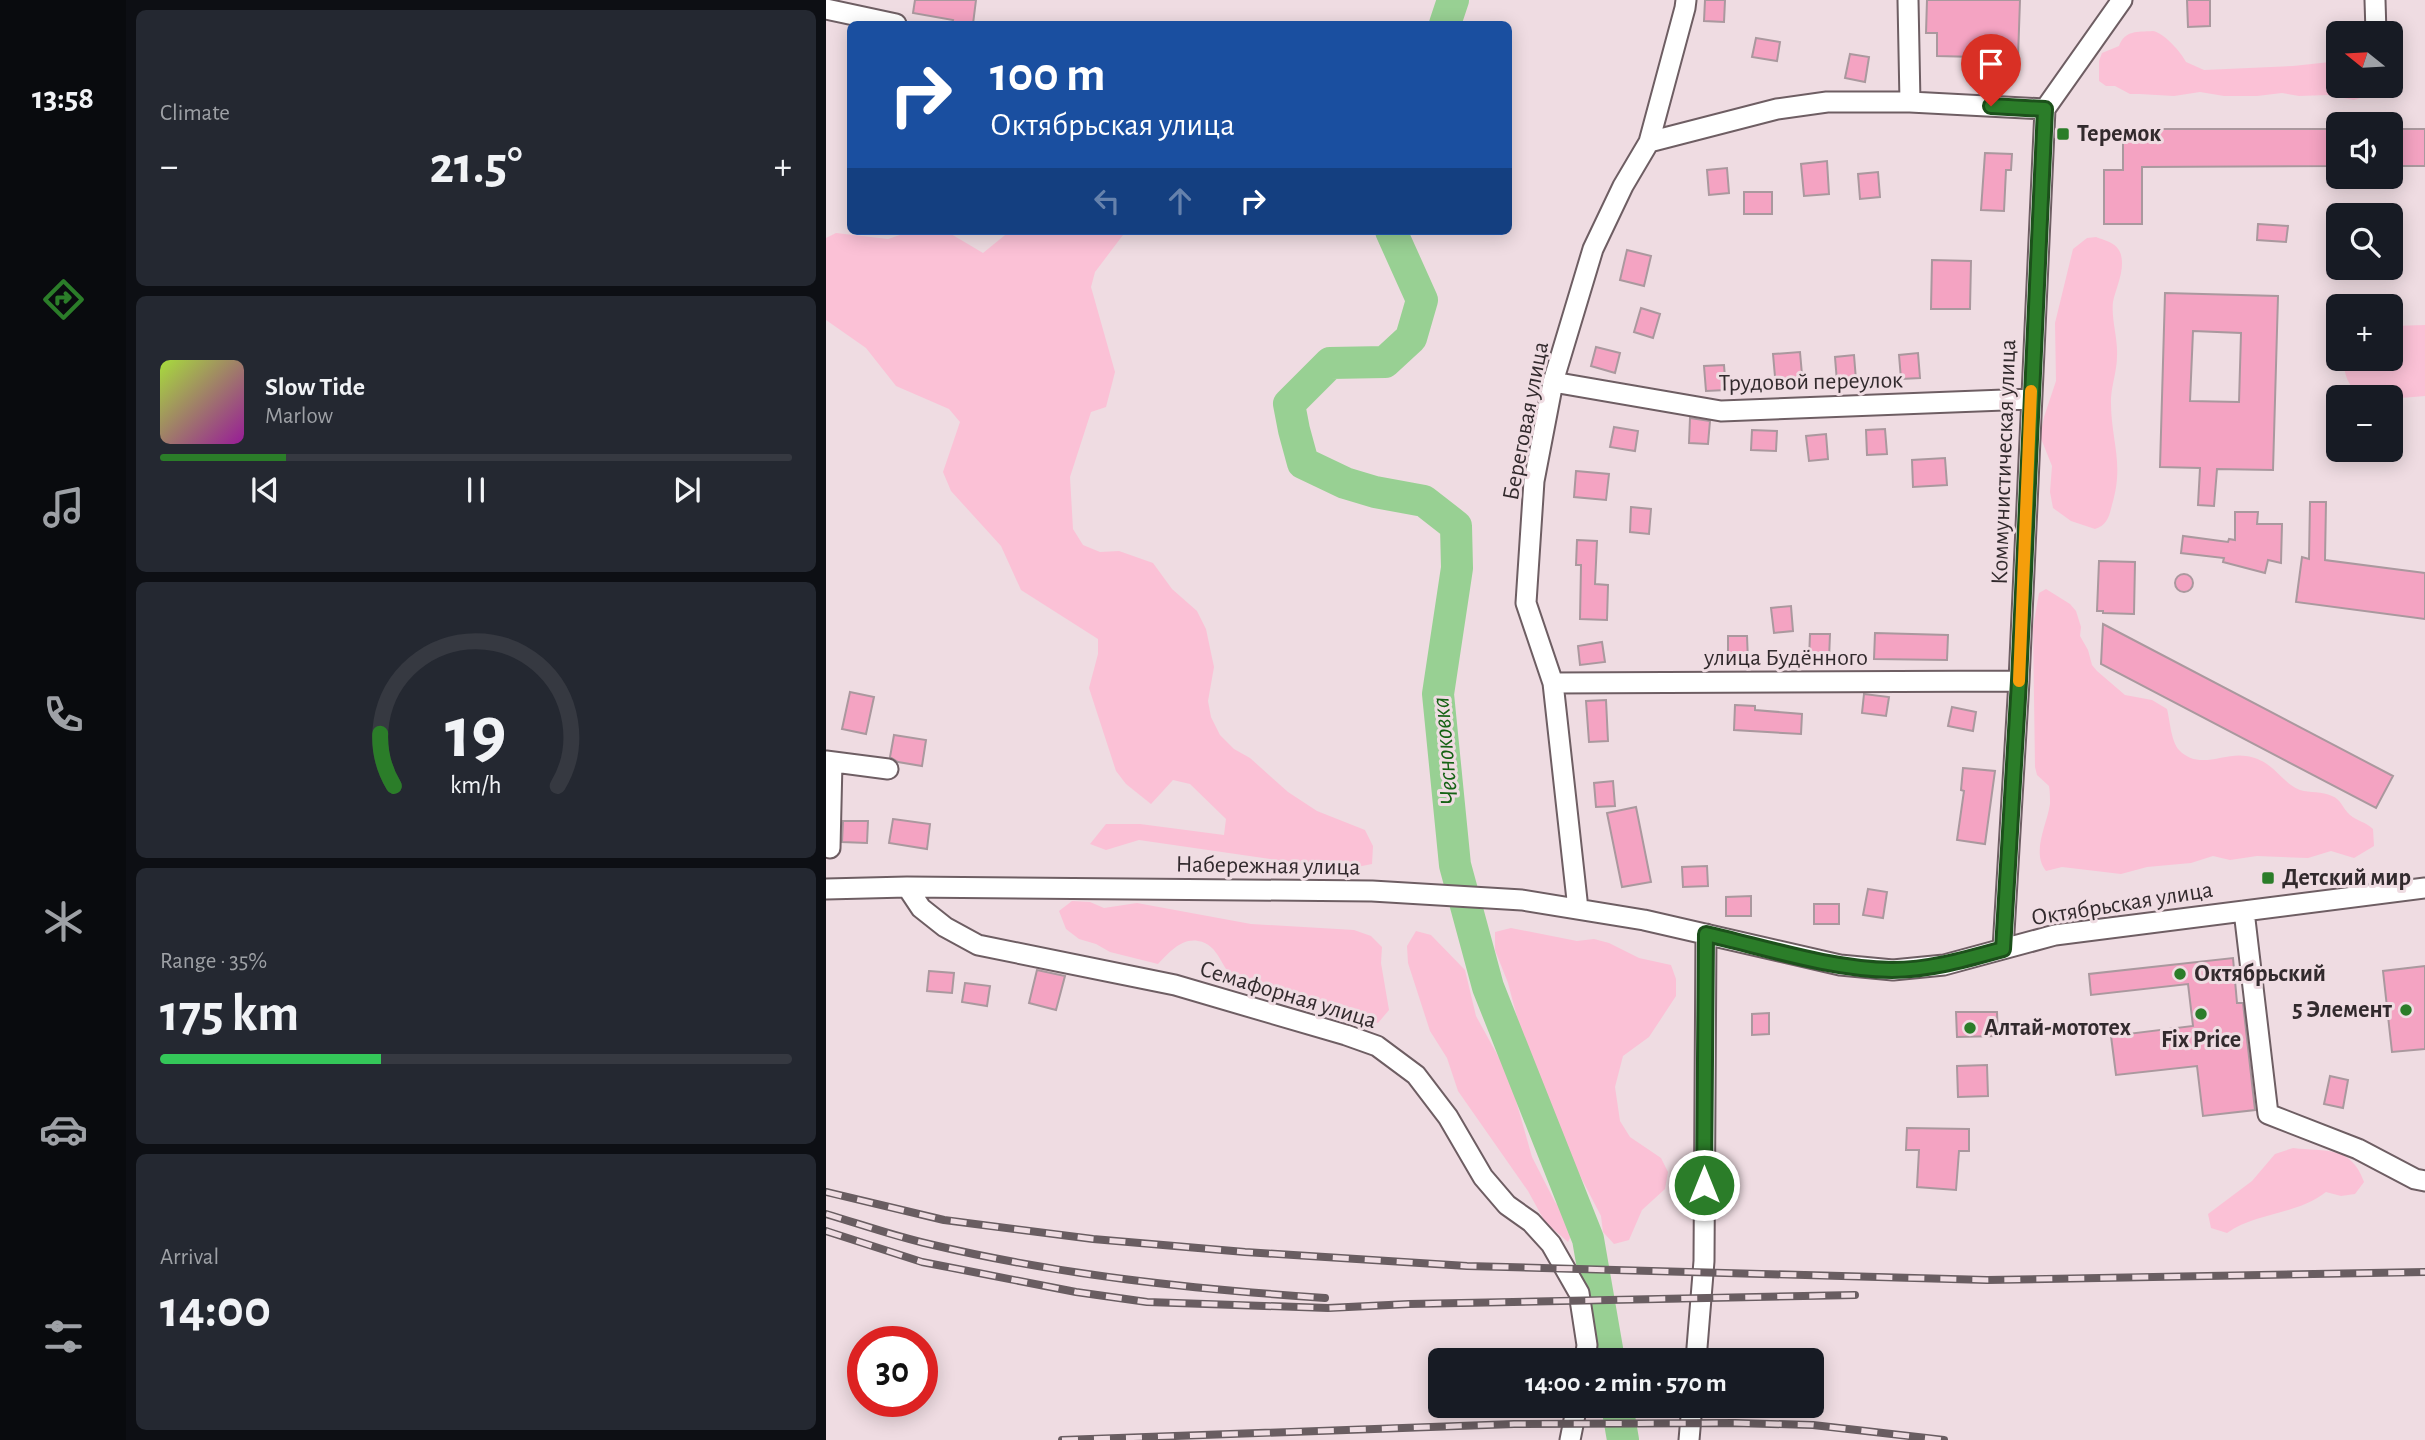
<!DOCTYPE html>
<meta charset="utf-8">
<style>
:root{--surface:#171b24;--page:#242831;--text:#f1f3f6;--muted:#9ea1a6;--line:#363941;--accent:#2b7d29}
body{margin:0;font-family:"Alegreya Sans",sans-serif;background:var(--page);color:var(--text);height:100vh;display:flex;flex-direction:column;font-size:26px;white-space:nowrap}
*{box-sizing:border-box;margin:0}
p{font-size:23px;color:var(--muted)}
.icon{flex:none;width:38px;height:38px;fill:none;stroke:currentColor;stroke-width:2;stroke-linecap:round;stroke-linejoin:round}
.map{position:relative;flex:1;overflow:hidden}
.panel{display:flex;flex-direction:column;gap:10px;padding:10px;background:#0d0f14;width:700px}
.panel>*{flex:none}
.guide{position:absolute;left:21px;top:21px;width:665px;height:214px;border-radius:10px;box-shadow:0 4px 18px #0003;background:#1a4fa0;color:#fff;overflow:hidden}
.needle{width:46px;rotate:288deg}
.fabs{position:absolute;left:1500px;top:21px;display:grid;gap:14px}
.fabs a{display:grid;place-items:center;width:77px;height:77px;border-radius:10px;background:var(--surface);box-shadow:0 4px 18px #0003;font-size:35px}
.speed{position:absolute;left:21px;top:1326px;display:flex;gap:14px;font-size:35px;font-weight:700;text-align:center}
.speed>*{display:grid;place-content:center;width:91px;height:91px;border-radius:50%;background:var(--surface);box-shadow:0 4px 18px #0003;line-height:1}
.speed .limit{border:10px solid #d22;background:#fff;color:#111}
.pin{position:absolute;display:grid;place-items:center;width:60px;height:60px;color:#fff;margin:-72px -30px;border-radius:50% 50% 50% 0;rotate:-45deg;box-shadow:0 0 7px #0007}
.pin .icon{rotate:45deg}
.me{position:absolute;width:77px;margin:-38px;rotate:0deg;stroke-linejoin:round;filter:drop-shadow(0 0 5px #0008)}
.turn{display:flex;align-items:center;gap:24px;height:147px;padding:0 28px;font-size:32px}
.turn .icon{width:91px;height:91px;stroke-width:2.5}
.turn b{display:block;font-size:49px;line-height:60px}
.lanes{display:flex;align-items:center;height:66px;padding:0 28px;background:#0003;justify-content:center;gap:35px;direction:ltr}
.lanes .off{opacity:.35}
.big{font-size:52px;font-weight:700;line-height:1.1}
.panel .card{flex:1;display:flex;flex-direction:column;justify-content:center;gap:10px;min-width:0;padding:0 24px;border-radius:10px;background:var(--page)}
.panel .dial{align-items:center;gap:0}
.dial svg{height:182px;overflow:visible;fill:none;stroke:var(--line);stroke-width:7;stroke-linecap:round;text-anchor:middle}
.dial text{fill:var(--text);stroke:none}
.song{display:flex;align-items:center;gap:21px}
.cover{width:84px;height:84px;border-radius:10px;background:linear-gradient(135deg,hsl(80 70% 55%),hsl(300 70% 35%))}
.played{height:7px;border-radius:4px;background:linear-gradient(90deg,var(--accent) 20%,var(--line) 20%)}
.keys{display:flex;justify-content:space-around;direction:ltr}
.heat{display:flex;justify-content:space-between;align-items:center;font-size:38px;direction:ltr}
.charge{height:10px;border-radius:5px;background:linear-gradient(90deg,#34c759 35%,var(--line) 0)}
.trip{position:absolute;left:602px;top:1348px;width:396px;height:70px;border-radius:10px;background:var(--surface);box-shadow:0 4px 18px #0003;font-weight:700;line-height:70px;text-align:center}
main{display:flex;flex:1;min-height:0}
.tab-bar{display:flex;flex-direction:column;width:126px;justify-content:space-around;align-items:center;background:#090b0e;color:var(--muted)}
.tab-bar .icon{width:49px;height:49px}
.tab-bar .active{color:var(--accent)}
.tab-bar b{font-size:32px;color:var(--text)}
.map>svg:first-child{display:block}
.green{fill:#fbc1d6}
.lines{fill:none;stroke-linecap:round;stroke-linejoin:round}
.river{stroke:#98d093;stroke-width:32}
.building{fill:#f4a3c2;stroke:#aa989e;stroke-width:2;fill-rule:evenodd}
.minor-casing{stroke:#6e5e63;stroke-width:23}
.minor{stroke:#fff;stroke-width:19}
.rail-casing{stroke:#695d61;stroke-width:8}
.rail{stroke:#efdce2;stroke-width:5;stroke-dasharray:16;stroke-linecap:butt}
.route-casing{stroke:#1c511b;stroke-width:18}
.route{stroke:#2b7d29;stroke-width:12}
.slow{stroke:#f59e0b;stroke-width:12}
.poi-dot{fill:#2b7d29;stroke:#efdce2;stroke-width:2.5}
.labels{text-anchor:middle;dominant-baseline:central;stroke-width:6;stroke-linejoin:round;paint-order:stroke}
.poi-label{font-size:24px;font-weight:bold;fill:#322a2d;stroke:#efdce2;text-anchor:start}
.street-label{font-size:24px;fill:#322a2d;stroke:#efdce2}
.water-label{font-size:26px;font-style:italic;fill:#156214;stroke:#efdce2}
</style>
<main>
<nav class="tab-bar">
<b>13:58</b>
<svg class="icon active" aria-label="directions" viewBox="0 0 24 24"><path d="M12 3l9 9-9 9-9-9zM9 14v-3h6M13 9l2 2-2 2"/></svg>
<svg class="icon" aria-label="music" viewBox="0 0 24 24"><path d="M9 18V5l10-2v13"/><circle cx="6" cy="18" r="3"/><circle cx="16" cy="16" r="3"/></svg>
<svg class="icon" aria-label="phone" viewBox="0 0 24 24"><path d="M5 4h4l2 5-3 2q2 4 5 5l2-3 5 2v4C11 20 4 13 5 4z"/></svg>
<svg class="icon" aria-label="climate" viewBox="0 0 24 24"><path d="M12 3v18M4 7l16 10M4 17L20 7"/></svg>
<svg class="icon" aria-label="car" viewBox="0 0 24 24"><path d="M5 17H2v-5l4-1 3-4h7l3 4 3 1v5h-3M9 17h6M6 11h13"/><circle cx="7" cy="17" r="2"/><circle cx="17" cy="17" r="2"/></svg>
<svg class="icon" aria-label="filters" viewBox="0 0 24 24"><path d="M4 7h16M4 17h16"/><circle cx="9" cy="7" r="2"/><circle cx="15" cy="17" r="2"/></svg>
</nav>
<section class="panel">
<div class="card"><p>Climate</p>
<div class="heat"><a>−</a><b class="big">21.5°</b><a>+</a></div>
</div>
<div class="card">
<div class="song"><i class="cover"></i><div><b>Slow Tide</b><p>Marlow</p></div></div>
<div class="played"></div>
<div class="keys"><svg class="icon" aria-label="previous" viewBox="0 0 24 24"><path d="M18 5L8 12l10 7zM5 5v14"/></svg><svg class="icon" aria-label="pause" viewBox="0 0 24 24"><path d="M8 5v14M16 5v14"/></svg><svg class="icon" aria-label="next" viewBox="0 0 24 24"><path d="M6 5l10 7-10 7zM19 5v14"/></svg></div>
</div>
<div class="card dial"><svg viewBox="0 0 100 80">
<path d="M14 69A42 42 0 1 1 86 69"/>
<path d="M14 69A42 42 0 0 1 8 46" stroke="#2b7d29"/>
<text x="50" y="56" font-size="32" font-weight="700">19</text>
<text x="50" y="72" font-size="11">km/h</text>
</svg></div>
<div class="card"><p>Range · 35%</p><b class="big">175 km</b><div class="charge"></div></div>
<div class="card"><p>Arrival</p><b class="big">14:00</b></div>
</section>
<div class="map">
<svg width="1599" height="1440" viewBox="0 0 1599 1440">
<rect width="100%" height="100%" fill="#efdce2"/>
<path class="green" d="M 1327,31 C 1338,33 1355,52 1360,62 L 1378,70 L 1467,66 L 1504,62 L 1512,65 L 1512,86 L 1558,86 L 1544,95 L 1528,100 L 1502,95 L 1473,96 L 1456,93 L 1431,96 L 1398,96 L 1374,92 L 1348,96 L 1313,94 L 1304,94 L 1289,86 L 1280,86 L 1273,81 L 1273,61 L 1276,53 L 1293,46 C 1299,30 1311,32 1327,31 Z
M 86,231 L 120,231 L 157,253 L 184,231 L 297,231 L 297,235 L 269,272 L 265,287 L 289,372 L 280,407 L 265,412 L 244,477 L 247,529 L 257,545 L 274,552 L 293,551 L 327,563 L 346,589 L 371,611 L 380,629 L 388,667 L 382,701 L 385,717 L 394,735 L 408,749 L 424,758 L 462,792 L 491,811 L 539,830 L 547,846 L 546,864 L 531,867 L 499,867 L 313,840 L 280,850 L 264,844 L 280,824 L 314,824 L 398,835 L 400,819 L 364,784 L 347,780 L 325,804 L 300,784 L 290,771 L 263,688 L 272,654 L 272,639 L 195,590 L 175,546 L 125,491 L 117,472 L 134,422 L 123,409 L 70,386 L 40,348 L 0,320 L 0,238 L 10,233 L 62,239 Z
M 1270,237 C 1280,241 1292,243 1295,255 C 1299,271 1290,287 1287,302 C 1285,319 1292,338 1291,356 C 1291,370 1286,384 1285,398 C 1284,439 1299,462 1286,505 C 1283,517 1281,525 1269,529 L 1245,521 L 1227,508 L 1224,492 L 1226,466 L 1214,436 L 1218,417 L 1230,381 L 1229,323 L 1247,249 L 1261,238 Z
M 1599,325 L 1599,396 C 1565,398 1517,409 1518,359 L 1564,359 L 1565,326 Z
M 1220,589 L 1244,604 L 1250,611 L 1255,627 L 1254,636 L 1262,650 L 1266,665 L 1271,671 L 1299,695 L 1326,700 L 1341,709 C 1344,721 1345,741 1353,750 C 1373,771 1398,752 1420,756 C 1448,760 1454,782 1474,790 C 1484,793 1496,791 1506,796 C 1515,799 1517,809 1524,815 C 1531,821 1540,822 1547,829 L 1548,846 L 1528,858 L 1505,851 L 1482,858 L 1431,856 L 1404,860 L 1387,856 L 1365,863 L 1321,867 L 1295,874 L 1236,867 L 1220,871 C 1205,852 1221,825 1224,804 C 1224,798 1224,792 1223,786 L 1211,775 L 1209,767 L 1207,627 L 1213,593 Z
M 246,901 L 264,902 L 278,908 L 311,903 L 425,924 L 528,930 L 545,936 L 556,947 L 555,963 L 563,1010 L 552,1023 C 525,1017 501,1002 475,995 C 455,989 430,993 412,982 C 395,971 394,944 372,941 C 355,938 343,953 332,964 L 284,952 L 270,944 L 253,939 L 240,929 L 233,911 Z
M 685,928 L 751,941 L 768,939 L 783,943 L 813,958 L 845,965 L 850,979 L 850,996 L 823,1037 L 797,1056 L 789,1087 L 794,1121 L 804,1137 L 835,1158 L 842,1172 L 839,1189 L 816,1210 L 803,1240 L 788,1244 L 777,1232 L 775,1216 L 721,1112 L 713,1080 L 700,1051 L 682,983 L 669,950 L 669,932 Z
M 590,931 L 605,935 L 639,970 L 650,1016 L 683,1076 L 706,1157 L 729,1202 L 749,1227 L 742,1242 L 719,1222 L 702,1191 L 632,1091 L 621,1058 L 604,1031 L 582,963 L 581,946 Z
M 1467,1148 C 1500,1152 1525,1145 1538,1182 L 1529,1194 L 1515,1196 L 1500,1192 C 1471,1215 1431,1212 1401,1233 L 1385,1228 L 1382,1214 L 1426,1181 L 1449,1154 Z"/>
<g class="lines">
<path class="river" d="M 619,24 L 627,0
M 565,231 L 596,300 L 585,338 L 559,362 L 504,363 L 463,404 L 468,430 L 477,463 L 519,483 L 549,492 L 598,501 L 630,526 L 631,568 L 612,694 L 629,865 L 662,987 L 762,1239 L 783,1360
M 791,1405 L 797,1440"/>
</g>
<path class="building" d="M 89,0 L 150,0 L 147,24 L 126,23 L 127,20 L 87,13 Z
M 879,0 L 899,0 L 898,22 L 878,21 Z
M 1101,0 L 1194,0 L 1192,58 L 1111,56 L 1111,33 L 1100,33 Z
M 1361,0 L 1384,0 L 1384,26 L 1362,27 Z
M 930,38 L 954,42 L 951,61 L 926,57 Z
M 1024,54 L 1043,57 L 1039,82 L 1019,78 Z
M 1313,129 L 1512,129 L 1512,166 L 1316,167 L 1316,224 L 1278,224 L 1278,170 L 1297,170 L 1297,135 L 1313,136 Z
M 1564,129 L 1599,129 L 1599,166 L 1564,166 Z
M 1159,153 L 1186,154 L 1185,170 L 1180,170 L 1178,211 L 1155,210 Z
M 1001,161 L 1003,194 L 978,196 L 975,164 Z
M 901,168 L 903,193 L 883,195 L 881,170 Z
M 1052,172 L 1054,197 L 1034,199 L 1032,174 Z
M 918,192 L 946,192 L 946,214 L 918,214 Z
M 1432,224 L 1462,226 L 1460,242 L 1431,240 Z
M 801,250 L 825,256 L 818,286 L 794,280 Z
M 1106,260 L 1145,261 L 1144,309 L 1105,309 Z
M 1339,293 L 1452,296 L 1447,470 L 1391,469 L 1388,506 L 1372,505 L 1374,468 L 1334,467 ZM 1367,331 L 1415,333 L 1413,402 L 1364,401 Z
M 815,308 L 834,314 L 827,338 L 808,332 Z
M 770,347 L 794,353 L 789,373 L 765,366 Z
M 974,352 L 977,386 L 950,388 L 947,354 Z
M 1092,353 L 1094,378 L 1075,379 L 1073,355 Z
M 1028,355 L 1030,380 L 1011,382 L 1009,357 Z
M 898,365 L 900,390 L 880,391 L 878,366 Z
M 864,418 L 884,421 L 882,444 L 863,443 Z
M 788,427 L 812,431 L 809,451 L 784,447 Z
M 1059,429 L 1061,454 L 1041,455 L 1040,430 Z
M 926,430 L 951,431 L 950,451 L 925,450 Z
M 1000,434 L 1002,459 L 983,461 L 980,436 Z
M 1119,458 L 1121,485 L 1087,487 L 1086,460 Z
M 750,471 L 783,474 L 780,500 L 748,497 Z
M 1484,502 L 1500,502 L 1499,560 L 1599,573 L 1599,619 L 1470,602 L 1476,557 L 1483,559 Z
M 805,507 L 825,509 L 823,534 L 804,532 Z
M 1409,512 L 1432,512 L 1431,524 L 1456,524 L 1455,563 L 1442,560 L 1439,573 L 1397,562 L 1398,558 L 1355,553 L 1357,536 L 1402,542 L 1403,539 L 1409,540 Z
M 751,540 L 771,541 L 769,584 L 782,585 L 781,620 L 754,619 L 755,565 L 750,565 Z
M 1273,561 L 1309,562 L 1308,614 L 1277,613 L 1277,611 L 1271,611 Z
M1349 583a9 9 0 1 1 18 0a9 9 0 1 1-18 0Z
M 965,606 L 967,631 L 948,633 L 945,608 Z
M 1277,624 L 1567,776 L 1550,808 L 1275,664 Z
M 1049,633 L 1122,635 L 1121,660 L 1048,659 Z
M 984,634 L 1004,634 L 1003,659 L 983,659 Z
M 902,636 L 921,636 L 922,661 L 902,661 Z
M 776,642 L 779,662 L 754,665 L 752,646 Z
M 24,692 L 48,697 L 40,734 L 16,729 Z
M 1038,694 L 1063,697 L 1060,716 L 1036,713 Z
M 780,700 L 782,741 L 763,742 L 760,701 Z
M 909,705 L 929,706 L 929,710 L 976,714 L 975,734 L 908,730 Z
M 1126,707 L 1150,712 L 1147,731 L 1122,726 Z
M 68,735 L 100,740 L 96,766 L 72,762 L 64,757 Z
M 1137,768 L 1169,771 L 1159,844 L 1131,840 L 1138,791 L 1135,790 Z
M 787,781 L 789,806 L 770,807 L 768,783 Z
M 810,807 L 825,882 L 796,887 L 781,813 Z
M 67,819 L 104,824 L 101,849 L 63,843 Z
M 17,821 L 42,821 L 41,843 L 16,842 Z
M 881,866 L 882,886 L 857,887 L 856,867 Z
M 1042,889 L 1061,892 L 1057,918 L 1037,915 Z
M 925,896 L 925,916 L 900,916 L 900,897 Z
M 988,904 L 1013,904 L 1013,924 L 988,924 Z
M 1407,958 L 1411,1003 L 1417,1003 L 1429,1110 L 1377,1116 L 1371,1066 L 1290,1075 L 1285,1036 L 1367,1026 L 1362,984 L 1265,995 L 1263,974 Z
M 1599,966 L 1599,1049 L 1566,1052 L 1557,971 Z
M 211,970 L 239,976 L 230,1010 L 203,1003 Z
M 103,971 L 128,973 L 126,993 L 101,991 Z
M 139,983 L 164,986 L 161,1006 L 136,1002 Z
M 1130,1012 L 1171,1012 L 1172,1036 L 1131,1037 Z
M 943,1013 L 943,1034 L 926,1035 L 926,1014 Z
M 1161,1065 L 1162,1096 L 1132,1097 L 1131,1066 Z
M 1504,1076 L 1522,1080 L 1517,1108 L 1498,1104 Z
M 1081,1128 L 1143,1129 L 1143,1151 L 1133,1151 L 1130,1190 L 1091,1187 L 1093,1150 L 1080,1150 Z"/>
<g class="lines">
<defs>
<path id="minor" d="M 1082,0 L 1084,102
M 1549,0 L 1550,33
M 0,9 L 70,24
M 823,142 L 951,109 L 1001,102 L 1084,102 L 1219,109
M 727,382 L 895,411 L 1204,399
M 727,683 L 1193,681
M 0,761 L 62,769
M 4,848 L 6,762
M 81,887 L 95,908 L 119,927 L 152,945 L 349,985 L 520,1035 L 551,1046 L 590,1075 L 622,1117 L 657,1177 L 681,1205 L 705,1222 L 725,1244 L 753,1293 L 761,1345 L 759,1360
M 0,889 L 81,887 L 546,891 L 696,900 L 818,920 L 1014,965 L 1067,970 L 1118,965 L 1229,935 L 1599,888
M 752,909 L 727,683 L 700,603 L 708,481 L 727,382 L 767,249 L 797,186 L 823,142 L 859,8 L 860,0
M 1418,911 L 1442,1114 L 1532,1149 L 1589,1179 L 1599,1181
M 1177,949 L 1193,681 L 1219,109 L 1296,0
M 870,1360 L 878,1261 L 880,934
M 744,1440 L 751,1405
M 863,1440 L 866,1405"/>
</defs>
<use href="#minor" class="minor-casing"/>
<use href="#minor" class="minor"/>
<defs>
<path id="rail" d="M 0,1192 L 118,1220 L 267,1239 L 419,1252 L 641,1266 L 1161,1280 L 1599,1272
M 0,1214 C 34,1224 68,1236 103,1244 C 233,1275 366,1289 499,1298
M 0,1231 L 96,1262 L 250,1292 L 321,1302 L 502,1308 L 583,1304 L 1029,1295
M 236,1440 L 688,1424 L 909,1423 L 987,1425 L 1118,1440"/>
</defs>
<use href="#rail" class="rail-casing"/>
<use href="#rail" class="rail"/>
</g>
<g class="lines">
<defs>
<path id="route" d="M 878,1185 L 880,934 C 941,948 1004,969 1066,970 C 1104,970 1141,959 1177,949 L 1193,681 L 1219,109 L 1165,106"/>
</defs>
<use href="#route" class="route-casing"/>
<use href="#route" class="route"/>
<path class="slow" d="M 1193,681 L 1205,391"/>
</g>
<g class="poi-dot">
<rect x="1230" y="127" width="14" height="14" rx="3.5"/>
<rect x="1435" y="871" width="14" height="14" rx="3.5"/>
<circle cx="1354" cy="974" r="7"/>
<circle cx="1580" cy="1010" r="7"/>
<circle cx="1375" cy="1014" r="7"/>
<circle cx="1144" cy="1028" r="7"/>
</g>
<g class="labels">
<g class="poi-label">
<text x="1251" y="134">Теремок</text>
<text x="1456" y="878">Детский мир</text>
<text x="1368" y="974">Октябрьский</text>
<text x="1566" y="1010" text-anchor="end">5 Элемент</text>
<text x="1158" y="1028">Алтай-мототех</text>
<text x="1375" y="1040" text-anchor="middle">Fix Price</text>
</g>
<g class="street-label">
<text transform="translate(985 382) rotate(-1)">Трудовой переулок</text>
<text transform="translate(700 421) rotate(-79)">Береговая улица</text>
<text transform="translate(1178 462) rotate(-88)">Коммунистическая улица</text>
<text x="960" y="658">улица Будённого</text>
<text transform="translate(442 866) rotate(1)">Набережная улица</text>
<text transform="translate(1296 904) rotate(-9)">Октябрьская улица</text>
<text transform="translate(462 995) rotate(17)">Семафорная улица</text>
</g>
<g class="water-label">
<text transform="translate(619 751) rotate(-95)">Чесноковка</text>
</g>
</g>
</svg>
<div class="fabs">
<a><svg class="needle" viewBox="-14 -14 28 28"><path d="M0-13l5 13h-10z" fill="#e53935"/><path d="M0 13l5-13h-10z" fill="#9ea1a6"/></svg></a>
<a><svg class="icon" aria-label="sound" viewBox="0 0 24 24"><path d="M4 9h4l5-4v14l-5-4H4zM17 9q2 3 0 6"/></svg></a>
<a><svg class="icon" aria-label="search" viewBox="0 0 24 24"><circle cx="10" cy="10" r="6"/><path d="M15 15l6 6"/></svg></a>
<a>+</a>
<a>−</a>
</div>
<div class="speed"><div class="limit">30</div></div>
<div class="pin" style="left:1165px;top:106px;background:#d93025"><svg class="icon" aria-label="arrive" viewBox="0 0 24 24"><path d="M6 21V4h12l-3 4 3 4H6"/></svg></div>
<svg class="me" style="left:878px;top:1185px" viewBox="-20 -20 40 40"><circle r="17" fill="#2b7d29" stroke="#fff" stroke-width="3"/><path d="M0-11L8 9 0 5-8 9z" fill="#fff"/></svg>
<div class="trip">14:00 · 2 min · 570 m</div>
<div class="guide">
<div class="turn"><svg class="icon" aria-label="right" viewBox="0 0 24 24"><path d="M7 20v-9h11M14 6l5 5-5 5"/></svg><div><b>100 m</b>Октябрьская улица</div></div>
<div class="lanes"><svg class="icon off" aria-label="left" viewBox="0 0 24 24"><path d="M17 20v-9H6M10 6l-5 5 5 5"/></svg><svg class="icon off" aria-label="ahead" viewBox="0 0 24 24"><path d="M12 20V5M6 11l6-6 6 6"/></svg><svg class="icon" aria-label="right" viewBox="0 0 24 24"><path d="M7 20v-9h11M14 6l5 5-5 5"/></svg></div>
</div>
</div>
</main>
